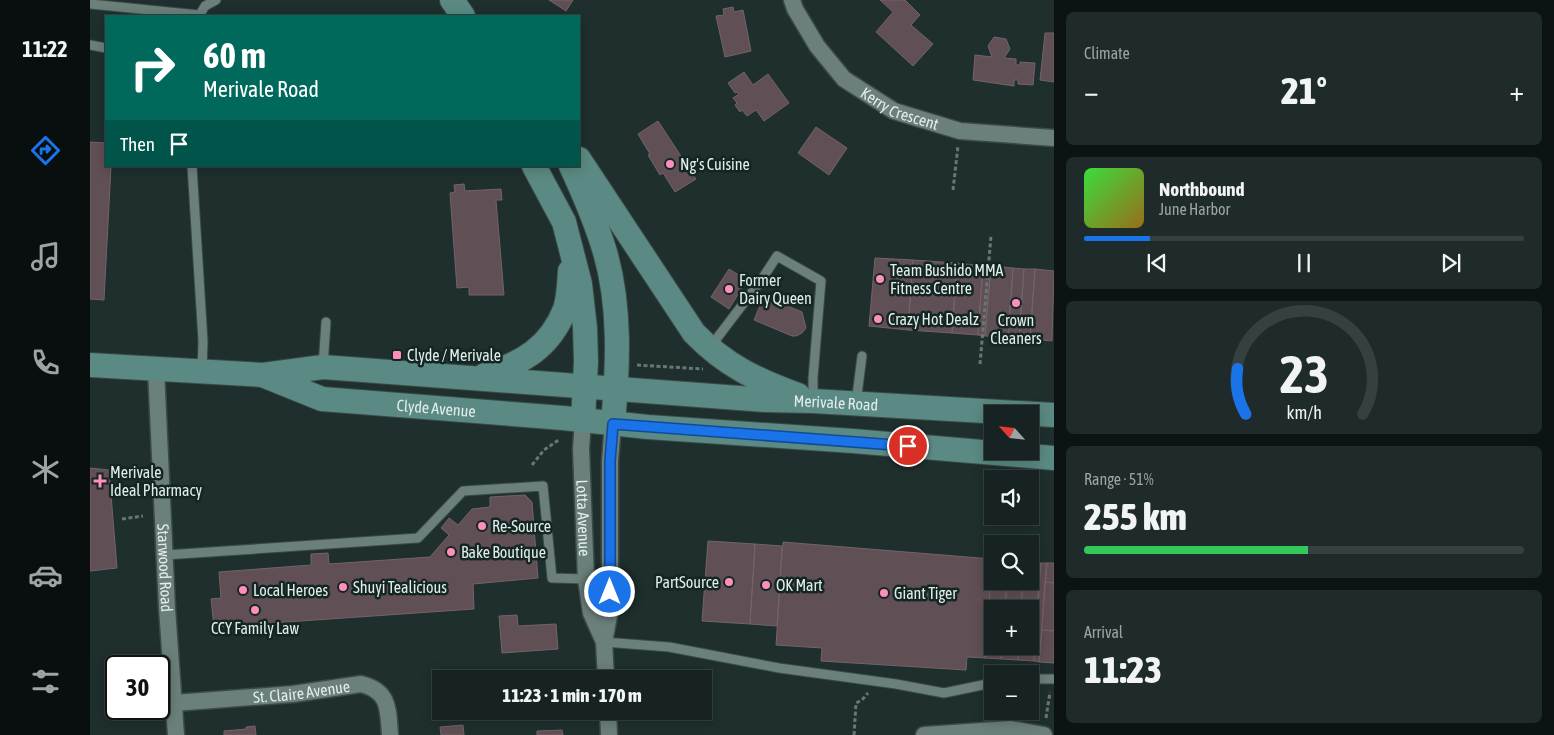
<!DOCTYPE html>
<meta charset="utf-8">
<style>
:root{--surface:#162322;--page:#1f2b2a;--text:#f1f3f6;--muted:#9ea4a5;--line:#354040;--accent:#1a73e8}
body{margin:0;font-family:"Asap Condensed",sans-serif;background:var(--page);color:var(--text);height:100vh;display:flex;flex-direction:column;font-size:19px;white-space:nowrap}
*{box-sizing:border-box;margin:0}
p{font-size:16px;color:var(--muted)}
.icon{flex:none;width:28px;height:28px;fill:none;stroke:currentColor;stroke-width:2;stroke-linecap:round;stroke-linejoin:round}
.map{position:relative;flex:1;overflow:hidden}
.panel{display:flex;flex-direction:column;gap:12px;padding:12px;background:#0c1313;width:500px}
.panel>*{flex:none}
.top-card{position:absolute;left:15px;top:15px;width:475px;height:152px;border-radius:0px;box-shadow:0 2px 12px #0003,0 0 0 1px var(--line);background:#00695c;color:#fff;overflow:hidden}
.needle{width:32px;rotate:297deg}
.fabs{position:absolute;left:894px;top:405px;display:grid;gap:10px}
.fabs a{display:grid;place-items:center;width:55px;height:55px;border-radius:0px;background:var(--surface);box-shadow:0 2px 12px #0003,0 0 0 1px var(--line);font-size:25px}
.speed{position:absolute;left:15px;top:655px;display:flex;gap:10px;font-size:25px;font-weight:700;text-align:center}
.speed>*{display:grid;place-content:center;width:65px;height:65px;border-radius:50%;background:var(--surface);box-shadow:0 2px 12px #0003,0 0 0 1px var(--line);line-height:1}
.speed .limit{border:2px solid #111;border-radius:8px;background:#fff;color:#111}
.pin{position:absolute;display:grid;place-items:center;width:42px;height:42px;color:#fff;margin:-21px;border:2px solid #fff;border-radius:50%;box-shadow:0 1px 5px #0007}
.me{position:absolute;width:55px;margin:-28px;rotate:0deg;stroke-linejoin:round;filter:drop-shadow(0 0 4px #0008)}
.turn{display:flex;align-items:center;gap:18px;height:105px;padding:0 15px;font-size:22px}
.turn .icon{width:65px;height:65px;stroke-width:2.5}
.turn b{display:block;font-size:35px;line-height:42px}
.then{display:flex;align-items:center;height:48px;padding:0 15px;background:#0003;gap:10px;font-size:19px}
.big{font-size:38px;font-weight:800;line-height:1.1}
.panel .widget{flex:1;display:flex;flex-direction:column;justify-content:center;gap:8px;min-width:0;padding:0 18px;border-radius:8px;background:var(--page)}
.panel .dial{align-items:center;gap:0}
.dial svg{height:130px;overflow:visible;fill:none;stroke:var(--line);stroke-width:7;stroke-linecap:round;text-anchor:middle}
.dial text{fill:var(--text);stroke:none}
.song{display:flex;align-items:center;gap:15px}
.cover{width:60px;height:60px;border-radius:8px;background:linear-gradient(135deg,hsl(120 70% 55%),hsl(40 70% 35%))}
.played{height:5px;border-radius:2px;background:linear-gradient(90deg,var(--accent) 15%,var(--line) 15%)}
.keys{display:flex;justify-content:space-around;direction:ltr}
.heat{display:flex;justify-content:space-between;align-items:center;font-size:28px;direction:ltr}
.charge{height:8px;border-radius:4px;background:linear-gradient(90deg,#34c759 51%,var(--line) 0)}
.trip{position:absolute;left:342px;top:670px;width:280px;height:50px;border-radius:0px;background:var(--surface);box-shadow:0 2px 12px #0003,0 0 0 1px var(--line);font-weight:800;line-height:50px;text-align:center}
main{display:flex;flex:1;min-height:0}
.menu{display:flex;flex-direction:column;width:90px;justify-content:space-around;align-items:center;background:#090e0e;color:var(--muted)}
.menu .icon{width:35px;height:35px}
.menu .active{color:var(--accent)}
.menu b{font-size:22px;color:var(--text)}
.map>svg:first-child{display:block}
.building{fill:#604f55;stroke:#746369}
.lines{fill:none;stroke-linecap:round;stroke-linejoin:round}
.service-casing{stroke:#3b4a48;stroke-width:11}
.minor-casing{stroke:#3b4a48;stroke-width:19}
.secondary-casing{stroke:#3b4a48;stroke-width:26}
.path{stroke:#687775;stroke-width:3;stroke-dasharray:4 2.5;stroke-linecap:butt}
.service{stroke:#6b7f7b;stroke-width:9}
.minor{stroke:#6b7f7b;stroke-width:16}
.secondary{stroke:#5a8a83;stroke-width:24}
.route-casing{stroke:#114b97;stroke-width:12}
.route{stroke:#1a73e8;stroke-width:9}
.poi-dot{fill:#fe8ebc;stroke:#142623;stroke-width:2}
.labels{text-anchor:middle;dominant-baseline:central;stroke-width:5;stroke-linejoin:round;paint-order:stroke}
.street-label{font-size:16px;fill:#e2edeb;stroke:#142623}
.poi-label{font-size:16px;fill:#e2edeb;stroke:#142623;text-anchor:start}
</style>
<main>
<nav class="menu">
<b>11:22</b>
<svg class="icon active" aria-label="directions" viewBox="0 0 24 24"><path d="M12 3l9 9-9 9-9-9zM9 14v-3h6M13 9l2 2-2 2"/></svg>
<svg class="icon" aria-label="music" viewBox="0 0 24 24"><path d="M9 18V5l10-2v13"/><circle cx="6" cy="18" r="3"/><circle cx="16" cy="16" r="3"/></svg>
<svg class="icon" aria-label="phone" viewBox="0 0 24 24"><path d="M5 4h4l2 5-3 2q2 4 5 5l2-3 5 2v4C11 20 4 13 5 4z"/></svg>
<svg class="icon" aria-label="climate" viewBox="0 0 24 24"><path d="M12 3v18M4 7l16 10M4 17L20 7"/></svg>
<svg class="icon" aria-label="car" viewBox="0 0 24 24"><path d="M5 17H2v-5l4-1 3-4h7l3 4 3 1v5h-3M9 17h6M6 11h13"/><circle cx="7" cy="17" r="2"/><circle cx="17" cy="17" r="2"/></svg>
<svg class="icon" aria-label="filters" viewBox="0 0 24 24"><path d="M4 7h16M4 17h16"/><circle cx="9" cy="7" r="2"/><circle cx="15" cy="17" r="2"/></svg>
</nav>
<div class="map">
<svg width="964" height="735" viewBox="0 0 964 735">
<rect width="100%" height="100%" fill="#1e2f2d"/>
<path class="building" d="M 459,0 L 483,0 L 476,11 Z
M 790,0 L 815,0 L 830,15 L 821,25 L 843,44 L 823,66 L 786,32 L 803,12 Z
M 643,7 L 644,12 L 653,10 L 661,51 L 635,57 L 626,16 L 634,15 L 633,9 Z
M 955,33 L 964,33 L 964,82 L 950,80 Z
M 904,37 L 916,39 L 920,49 L 914,58 L 926,59 L 926,65 L 930,65 L 930,62 L 945,63 L 943,85 L 928,84 L 928,80 L 924,80 L 924,86 L 883,80 L 885,55 L 902,57 L 898,46 Z
M 654,72 L 663,85 L 678,74 L 699,103 L 674,121 L 666,110 L 657,116 L 652,110 L 650,112 L 645,105 L 647,103 L 643,98 L 649,94 L 647,92 L 645,93 L 638,83 Z
M 568,121 L 606,179 L 585,192 L 573,173 L 570,175 L 558,155 L 560,154 L 548,134 Z
M 726,127 L 757,148 L 739,175 L 708,153 Z
M 0,142 L 16,143 L 16,166 L 21,166 L 14,300 L 0,299 Z
M 374,184 L 375,191 L 411,189 L 412,200 L 406,200 L 414,295 L 379,295 L 379,287 L 367,288 L 360,193 L 365,192 L 364,185 Z
M 785,258 L 823,260 L 818,330 L 779,326 Z
M 823,260 L 867,263 L 862,333 L 818,330 Z
M 867,263 L 893,266 L 888,335 L 862,333 Z
M 893,266 L 901,266 L 895,336 L 888,335 Z
M 901,266 L 923,268 L 918,337 L 895,336 Z
M 923,268 L 934,269 L 929,339 L 918,337 Z
M 639,269 L 657,280 L 639,309 L 621,297 Z
M 934,269 L 945,269 L 940,339 L 929,339 Z
M 945,269 L 964,271 L 962,341 L 940,339 Z
M 674,296 L 712,312 L 716,328 L 712,333 L 706,336 L 702,336 L 664,320 Z
M 0,468 L 19,470 L 27,568 L 0,571 Z
M 435,495 L 442,502 L 448,578 L 383,584 L 384,609 L 124,627 L 121,599 L 131,598 L 129,572 L 221,565 L 221,554 L 238,553 L 239,564 L 340,557 L 359,535 L 351,528 L 359,518 L 368,525 L 382,509 L 400,507 L 400,497 Z
M 618,541 L 665,544 L 660,624 L 612,621 Z
M 693,542 L 902,559 L 895,658 L 877,657 L 876,670 L 731,661 L 732,648 L 686,645 Z
M 665,544 L 692,546 L 687,626 L 660,624 Z
M 902,559 L 902,581 L 917,581 L 915,609 L 902,609 L 902,646 L 912,646 L 911,659 L 895,658 Z
M 940,562 L 951,563 L 949,583 L 933,582 L 940,581 Z
M 951,563 L 957,563 L 949,662 L 944,661 Z
M 957,563 L 964,563 L 964,583 L 955,582 Z
M 917,581 L 933,581 L 931,609 L 915,609 Z
M 933,582 L 949,583 L 947,615 L 940,615 L 940,609 L 931,609 Z
M 955,582 L 964,583 L 964,631 L 952,630 Z
M 427,615 L 428,626 L 466,624 L 468,649 L 412,653 L 409,616 Z
M 940,615 L 947,615 L 946,627 L 940,626 Z
M 940,626 L 946,627 L 945,640 L 940,639 Z
M 952,630 L 964,631 L 964,663 L 949,662 Z
M 940,639 L 945,640 L 944,661 L 928,660 L 929,646 L 940,646 Z
M 912,646 L 929,646 L 928,660 L 911,659 Z
M 26,684 L 26,709 L 43,709 L 21,710 L 19,685 Z
M 373,725 L 374,735 L 351,735 L 350,727 Z
M 165,726 L 166,735 L 134,735 L 134,731 L 156,729 L 156,727 Z
M 472,730 L 473,735 L 447,735 L 447,731 Z"/>
<g class="lines">
<defs>
<path id="service" d="M 0,4 L 109,15
M 109,16 L 115,6 L 126,0
M 0,45 L 16,48
M 102,166 L 113,341 L 112,372
M 621,346 L 672,279 L 687,256 L 731,281 L 723,378 L 723,400
M 233,367 L 236,322
M 766,403 L 772,356
M 75,555 L 328,538 L 373,491 L 453,486 L 462,578 L 496,579
M 514,642 L 579,647 L 689,668 L 806,684 L 854,693 L 902,683
M 940,679 L 964,679"/>
<g id="minor">
<path id="s1" d="M 702,0 L 705,9 L 727,46 L 754,79 L 804,111 L 870,131 L 964,138"/>
<path id="s2" d="M 66,369 L 77,608 L 86,735"/>
<path id="s3" d="M 493,420 L 491,449 L 496,579 L 501,613 L 514,642"/>
<path d="M 516,679 L 514,642 L 520,611 L 520,461 L 523,423"/>
<path id="s4" d="M 84,703 L 203,694 L 271,684 C 300,691 298,710 300,735"/>
<path d="M 518,711 L 519,735"/>
<path d="M 834,735 L 921,729 L 954,735"/>
</g>
<g id="secondary">
<path d="M 362,0 L 373,16"/>
<path d="M 489,159 L 604,333 C 635,365 666,380 708,395"/>
<path d="M 444,166 L 474,222 L 490,284 L 495,328 L 496,362 L 493,420"/>
<path d="M 481,166 C 494,194 506,222 515,252 C 531,307 528,367 523,423"/>
<path id="s5" d="M 0,365 L 173,375 L 233,367 L 676,400 L 723,401 L 964,415"/>
<path d="M 395,375 C 432,363 460,348 475,309 C 479,297 479,284 480,271"/>
<path id="s6" d="M 175,376 L 232,399 L 473,418 L 558,427 L 763,441 L 964,458"/>
</g>
</defs>
<use href="#service" class="service-casing"/>
<use href="#minor" class="minor-casing"/>
<use href="#secondary" class="secondary-casing"/>
<path class="path" d="M 863,190 L 868,146
M 890,364 L 901,236
M 547,365 L 613,369
M 442,465 L 454,450 L 470,439
M 32,519 L 53,516
M 956,718 L 960,692
M 764,735 L 766,703 L 772,700 L 778,693"/>
<use href="#service" class="service"/>
<use href="#minor" class="minor"/>
<use href="#secondary" class="secondary"/>
</g>
<g class="lines">
<defs>
<path id="route" d="M 520,592 L 520,461 L 523,424 L 818,446"/>
</defs>
<use href="#route" class="route-casing"/>
<use href="#route" class="route"/>
</g>
<g class="poi-dot">
<circle cx="580" cy="164" r="5"/>
<circle cx="790" cy="279" r="5"/>
<circle cx="639" cy="289" r="5"/>
<circle cx="926" cy="303" r="5"/>
<circle cx="788" cy="319" r="5"/>
<rect x="302" y="350" width="10" height="10" rx="2.5"/>
<path d="M7.5 473.5h5v5h5v5h-5v5h-5v-5h-5v-5h5z"/>
<circle cx="392" cy="526" r="5"/>
<circle cx="361" cy="552" r="5"/>
<circle cx="639" cy="582" r="5"/>
<circle cx="676" cy="585" r="5"/>
<circle cx="253" cy="587" r="5"/>
<circle cx="153" cy="590" r="5"/>
<circle cx="794" cy="593" r="5"/>
<circle cx="165" cy="610" r="5"/>
</g>
<g class="labels">
<g class="street-label">
<text stroke="none"><textPath href="#s1" startOffset="159">Kerry Crescent</textPath></text>
<text stroke="none"><textPath href="#s5" startOffset="748">Merivale Road</textPath></text>
<text stroke="none"><textPath href="#s6" startOffset="176">Clyde Avenue</textPath></text>
<text stroke="none"><textPath href="#s3" startOffset="98">Lotta Avenue</textPath></text>
<text stroke="none"><textPath href="#s2" startOffset="199">Starwood Road</textPath></text>
<text stroke="none"><textPath href="#s4" startOffset="128">St. Claire Avenue</textPath></text>
</g>
<g class="poi-label">
<text x="590" y="164">Ng's Cuisine</text>
<text x="800" y="270">Team Bushido MMA<tspan x="800" dy="18">Fitness Centre</tspan></text>
<text x="649" y="280">Former<tspan x="649" dy="18">Dairy Queen</tspan></text>
<text x="798" y="319">Crazy Hot Dealz</text>
<text x="926" y="320" text-anchor="middle">Crown<tspan x="926" dy="18">Cleaners</tspan></text>
<text x="317" y="355">Clyde / Merivale</text>
<text x="20" y="472">Merivale<tspan x="20" dy="18">Ideal Pharmacy</tspan></text>
<text x="402" y="526">Re-Source</text>
<text x="371" y="552">Bake Boutique</text>
<text x="629" y="582" text-anchor="end">PartSource</text>
<text x="686" y="585">OK Mart</text>
<text x="263" y="587">Shuyi Tealicious</text>
<text x="163" y="590">Local Heroes</text>
<text x="804" y="593">Giant Tiger</text>
<text x="165" y="628" text-anchor="middle">CCY Family Law</text>
</g>
</g>
</svg>
<div class="fabs">
<a><svg class="needle" viewBox="-14 -14 28 28"><path d="M0-13l5 13h-10z" fill="#e53935"/><path d="M0 13l5-13h-10z" fill="#9ea4a5"/></svg></a>
<a><svg class="icon" aria-label="sound" viewBox="0 0 24 24"><path d="M4 9h4l5-4v14l-5-4H4zM17 9q2 3 0 6"/></svg></a>
<a><svg class="icon" aria-label="search" viewBox="0 0 24 24"><circle cx="10" cy="10" r="6"/><path d="M15 15l6 6"/></svg></a>
<a>+</a>
<a>−</a>
</div>
<div class="speed"><div class="limit">30</div></div>
<div class="pin" style="left:818px;top:446px;background:#d93025"><svg class="icon" aria-label="arrive" viewBox="0 0 24 24"><path d="M6 21V4h12l-3 4 3 4H6"/></svg></div>
<svg class="me" style="left:520px;top:592px" viewBox="-20 -20 40 40"><circle r="17" fill="#1a73e8" stroke="#fff" stroke-width="3"/><path d="M0-11L8 9 0 5-8 9z" fill="#fff"/></svg>
<div class="trip">11:23 · 1 min · 170 m</div>
<div class="top-card">
<div class="turn"><svg class="icon" aria-label="right" viewBox="0 0 24 24"><path d="M7 20v-9h11M14 6l5 5-5 5"/></svg><div><b>60 m</b>Merivale Road</div></div>
<div class="then">Then<svg class="icon" aria-label="arrive" viewBox="0 0 24 24"><path d="M6 21V4h12l-3 4 3 4H6"/></svg></div>
</div>
</div>
<section class="panel">
<div class="widget"><p>Climate</p>
<div class="heat"><a>−</a><b class="big">21°</b><a>+</a></div>
</div>
<div class="widget">
<div class="song"><i class="cover"></i><div><b>Northbound</b><p>June Harbor</p></div></div>
<div class="played"></div>
<div class="keys"><svg class="icon" aria-label="previous" viewBox="0 0 24 24"><path d="M18 5L8 12l10 7zM5 5v14"/></svg><svg class="icon" aria-label="pause" viewBox="0 0 24 24"><path d="M8 5v14M16 5v14"/></svg><svg class="icon" aria-label="next" viewBox="0 0 24 24"><path d="M6 5l10 7-10 7zM19 5v14"/></svg></div>
</div>
<div class="widget dial"><svg viewBox="0 0 100 80">
<path d="M14 69A42 42 0 1 1 86 69"/>
<path d="M14 69A42 42 0 0 1 9 41" stroke="#1a73e8"/>
<text x="50" y="56" font-size="32" font-weight="700">23</text>
<text x="50" y="72" font-size="11">km/h</text>
</svg></div>
<div class="widget"><p>Range · 51%</p><b class="big">255 km</b><div class="charge"></div></div>
<div class="widget"><p>Arrival</p><b class="big">11:23</b></div>
</section>
</main>
